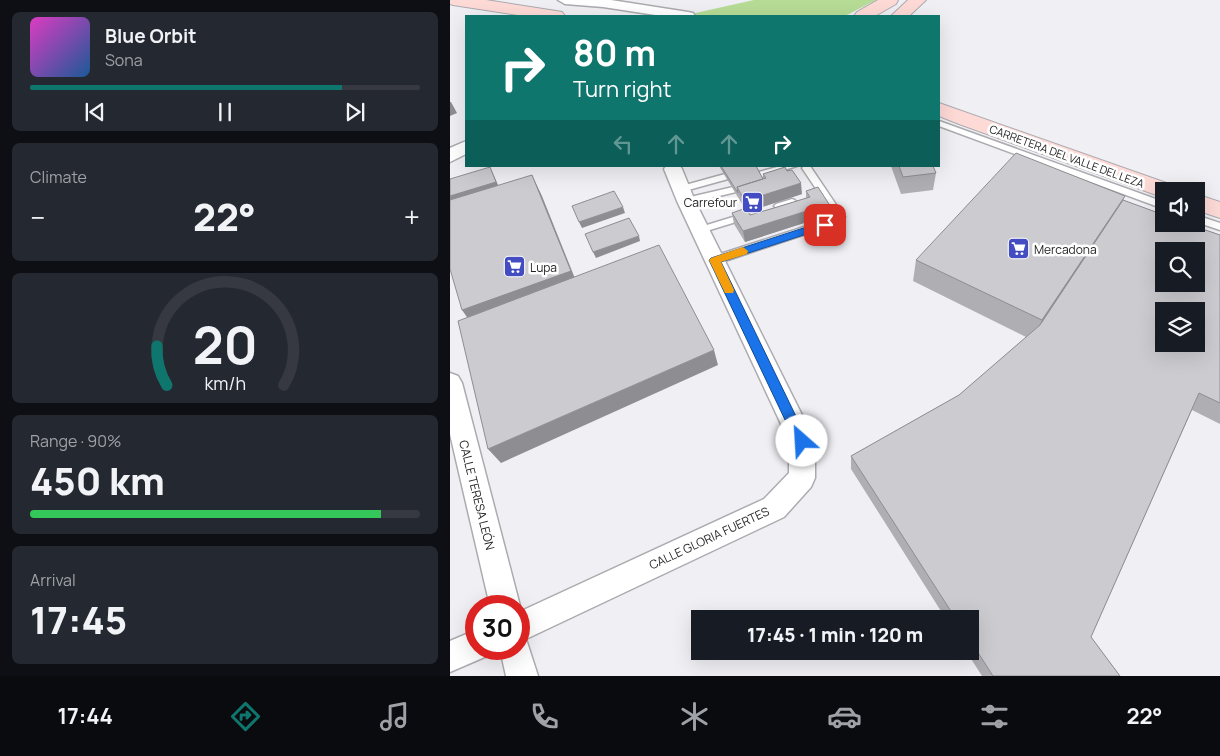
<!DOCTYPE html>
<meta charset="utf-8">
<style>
:root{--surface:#171b24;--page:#242831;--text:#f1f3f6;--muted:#9ea1a6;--line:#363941;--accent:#0f766e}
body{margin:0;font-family:Manrope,sans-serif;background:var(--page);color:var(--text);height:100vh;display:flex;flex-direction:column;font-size:19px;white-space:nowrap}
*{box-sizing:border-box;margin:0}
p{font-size:16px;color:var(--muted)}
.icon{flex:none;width:28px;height:28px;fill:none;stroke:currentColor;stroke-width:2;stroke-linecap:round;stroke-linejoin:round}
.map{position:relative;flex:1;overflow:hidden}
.details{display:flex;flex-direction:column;gap:12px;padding:12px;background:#0d0f14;width:450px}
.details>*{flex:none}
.guide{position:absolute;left:15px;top:15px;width:475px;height:152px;border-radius:0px;box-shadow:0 5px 20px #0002;background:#0f766e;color:#fff;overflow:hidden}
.tools{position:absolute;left:705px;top:182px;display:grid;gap:10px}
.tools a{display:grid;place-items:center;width:50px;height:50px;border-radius:0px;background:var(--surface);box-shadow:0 5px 20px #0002;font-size:25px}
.speed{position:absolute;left:15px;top:595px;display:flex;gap:10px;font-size:25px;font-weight:700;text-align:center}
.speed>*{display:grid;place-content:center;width:65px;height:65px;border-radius:50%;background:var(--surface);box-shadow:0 5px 20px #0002;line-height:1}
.speed .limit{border:8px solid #d22;background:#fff;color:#111}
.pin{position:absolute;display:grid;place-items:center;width:42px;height:42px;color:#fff;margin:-21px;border-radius:10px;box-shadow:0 2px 8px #0006}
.me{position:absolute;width:55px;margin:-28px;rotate:334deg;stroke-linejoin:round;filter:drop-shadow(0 0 4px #0008)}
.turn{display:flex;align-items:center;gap:18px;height:105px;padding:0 25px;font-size:22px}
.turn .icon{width:65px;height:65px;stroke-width:2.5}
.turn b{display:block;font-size:35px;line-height:42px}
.lanes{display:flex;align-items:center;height:48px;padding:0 25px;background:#0003;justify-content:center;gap:25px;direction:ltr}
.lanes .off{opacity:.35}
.big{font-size:38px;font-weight:800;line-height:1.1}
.details .card{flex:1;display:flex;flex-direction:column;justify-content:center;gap:8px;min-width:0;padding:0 18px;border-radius:8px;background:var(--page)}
.details .dial{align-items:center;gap:0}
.dial svg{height:130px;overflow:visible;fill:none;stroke:var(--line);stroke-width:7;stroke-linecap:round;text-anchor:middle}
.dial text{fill:var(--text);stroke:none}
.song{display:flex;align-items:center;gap:15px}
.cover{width:60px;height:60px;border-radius:8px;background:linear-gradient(135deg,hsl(310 70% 55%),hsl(210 70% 35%))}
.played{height:5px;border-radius:2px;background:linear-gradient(90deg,var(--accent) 80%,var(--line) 80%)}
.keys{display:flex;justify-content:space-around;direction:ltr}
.heat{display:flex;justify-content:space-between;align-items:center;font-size:28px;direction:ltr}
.charge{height:8px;border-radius:4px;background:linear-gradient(90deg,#34c759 90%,var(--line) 0)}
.trip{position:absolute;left:241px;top:610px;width:288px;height:50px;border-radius:0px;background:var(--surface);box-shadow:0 5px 20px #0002;font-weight:800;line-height:50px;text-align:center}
.tabs{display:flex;height:80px;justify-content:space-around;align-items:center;background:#090b0e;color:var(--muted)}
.tabs .icon{width:35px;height:35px}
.tabs .on{color:var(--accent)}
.tabs b{font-size:22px;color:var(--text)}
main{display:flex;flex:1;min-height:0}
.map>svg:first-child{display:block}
.green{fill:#b6dc96}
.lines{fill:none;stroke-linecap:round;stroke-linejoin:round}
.service-casing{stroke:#ababb0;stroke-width:3}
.minor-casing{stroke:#ababb0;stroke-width:3}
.secondary-casing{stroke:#ababb0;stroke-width:2}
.service{fill:#fff;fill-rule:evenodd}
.minor{fill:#fff;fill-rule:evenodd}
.secondary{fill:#fedad7;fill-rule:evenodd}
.wall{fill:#afafb3}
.shaded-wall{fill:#8e8e92}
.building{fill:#cbcbd0;stroke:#8e8e92;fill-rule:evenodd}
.route{fill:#1a73e8;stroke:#114b97}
.slow{fill:#f59e0b}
.labels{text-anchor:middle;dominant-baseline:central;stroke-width:5;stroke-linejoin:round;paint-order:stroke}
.far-street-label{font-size:11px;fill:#1f1f20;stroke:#fff}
.poi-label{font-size:12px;fill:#1f1f20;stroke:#fff;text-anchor:start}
.street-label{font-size:12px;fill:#1f1f20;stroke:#fff}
</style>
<main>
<section class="details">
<div class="card">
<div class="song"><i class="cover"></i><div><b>Blue Orbit</b><p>Sona</p></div></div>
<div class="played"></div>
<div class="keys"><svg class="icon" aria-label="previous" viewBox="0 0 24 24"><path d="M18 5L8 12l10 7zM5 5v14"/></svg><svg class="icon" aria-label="pause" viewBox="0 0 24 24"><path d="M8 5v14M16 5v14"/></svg><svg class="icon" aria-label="next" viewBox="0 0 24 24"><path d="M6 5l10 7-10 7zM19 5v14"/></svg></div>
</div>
<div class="card"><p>Climate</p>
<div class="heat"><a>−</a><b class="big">22°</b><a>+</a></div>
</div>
<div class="card dial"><svg viewBox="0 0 100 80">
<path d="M14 69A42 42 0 1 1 86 69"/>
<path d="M14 69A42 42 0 0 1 8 45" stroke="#0f766e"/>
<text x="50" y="56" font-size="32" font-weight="700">20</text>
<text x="50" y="72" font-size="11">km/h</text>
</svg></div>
<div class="card"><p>Range · 90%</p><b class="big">450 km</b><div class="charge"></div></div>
<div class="card"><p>Arrival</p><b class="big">17:45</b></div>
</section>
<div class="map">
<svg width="770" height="676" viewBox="0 0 770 676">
<rect width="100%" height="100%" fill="#efeff4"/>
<path class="green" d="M 304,0 L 426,0 L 395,16 L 249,16 L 241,14 Z"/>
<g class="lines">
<defs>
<path id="service" d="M 489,121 L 714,202 L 714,209 L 489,126 Z
M 331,166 L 347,166 L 308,178 L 303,175 L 305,173 Z
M 354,166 L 360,166 L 393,215 L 395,217 L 389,223 L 269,263 L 261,263 L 260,260 L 261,257 L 385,217 L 352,168 Z
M 275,174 L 280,177 L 278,179 L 231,192 L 226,189 L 228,187 Z
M 283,187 L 288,190 L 286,192 L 236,204 L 231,201 L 236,198 Z
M 342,199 C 347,200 351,207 354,212 L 352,214 L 346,214 L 340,206 L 329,209 L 324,206 L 326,204 Z
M 296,213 L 299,214 L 301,216 L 299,218 L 250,233 L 245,230 L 247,228 Z
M 746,215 L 770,223 L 770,230 L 746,222 Z"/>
<path id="minor" d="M 108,0 L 161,0 L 238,12 L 243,13 L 245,16 L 212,16 L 153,7 L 115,4 Z
M 16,141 L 16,154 L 0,162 L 0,148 Z
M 216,166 L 230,166 L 232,169 L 245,201 L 365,441 L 365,478 L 361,487 L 334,517 L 76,639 L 88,676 L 56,676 L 50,649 L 69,649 L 69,612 L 314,499 L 339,473 L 339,441 L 227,201 L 214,169 Z
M 0,373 L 8,376 L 12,383 L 70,606 L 69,608 L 69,606 L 40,606 L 0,434 Z
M 26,630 L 26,649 L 40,649 L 37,656 L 0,672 L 0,641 Z"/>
<path id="secondary" d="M 0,0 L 36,0 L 106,11 L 112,12 L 115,16 L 74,16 L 3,5 L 0,4 Z
M 428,0 L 448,0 L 446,4 L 425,16 L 404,16 L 407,12 Z
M 458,0 L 476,0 L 459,16 L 441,16 Z
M 489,103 L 725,186 L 728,191 L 714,191 L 714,198 L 709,196 L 509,124 L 489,116 Z
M 746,194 L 770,202 L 770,218 L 746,210 Z"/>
</defs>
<use href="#service" class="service-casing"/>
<use href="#minor" class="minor-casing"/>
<use href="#secondary" class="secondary-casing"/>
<use href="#service" class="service"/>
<use href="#minor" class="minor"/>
<use href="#secondary" class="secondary"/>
</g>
<path class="wall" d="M 269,166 L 306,166 L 313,179 L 313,174 L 352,194 L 298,212 L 300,215 L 356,198 L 356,191 L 379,215 L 295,242 L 284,224 L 282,213 L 295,209 Z
M 441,166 L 483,166 L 486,173 L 483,190 L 451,194 Z
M 673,200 L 770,235 L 770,424 L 742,410 L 641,637 L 670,676 L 532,676 L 516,651 L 520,651 L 520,619 L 496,619 L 401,469 L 401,456 L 509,395 L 576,337 L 463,281 L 466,260 Z"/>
<path class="shaded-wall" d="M 0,102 L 1,102 L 7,113 L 0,116 Z
M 40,167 L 49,187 L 0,203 L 0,196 Z
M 82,175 L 92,196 L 130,291 L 26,330 L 12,310 Z
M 351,183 L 352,194 L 297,212 L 295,201 Z
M 675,196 L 666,217 L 584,340 L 592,320 Z
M 379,204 L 379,215 L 295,242 L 293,231 Z
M 173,207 L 175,213 L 132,228 L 129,222 Z
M 189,236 L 190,241 L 146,258 L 143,252 Z
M 264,350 L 268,365 L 51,463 L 38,449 Z"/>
<path class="building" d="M 566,153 L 675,196 L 592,320 L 466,260 Z
M 271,166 L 306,166 L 313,179 L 287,187 L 288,193 Z
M 449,166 L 483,166 L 486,173 L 453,177 Z
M 40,167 L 46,182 L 0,196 L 0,179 Z
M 335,167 L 337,171 L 342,170 L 351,183 L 295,201 L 287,187 L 316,178 L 313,174 Z
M 82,175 L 121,271 L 12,310 L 0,269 L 0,200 Z
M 368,187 L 379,204 L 293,231 L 282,213 L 296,208 L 300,215 L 324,208 L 360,197 L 356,191 Z
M 164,191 L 173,207 L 129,222 L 122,206 Z
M 673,200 L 714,215 L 714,224 L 738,224 L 770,235 L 770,403 L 749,393 L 641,637 L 670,676 L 543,676 L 520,640 L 520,619 L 506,619 L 401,456 L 509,395 L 590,325 ZM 714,251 L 746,251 L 746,284 L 714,284 ZM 714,311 L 746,311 L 746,344 L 714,344 Z
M 179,218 L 189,236 L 143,252 L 135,234 Z
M 209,245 L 264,350 L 38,449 L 8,321 Z"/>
<path class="route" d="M 375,221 L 380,225 L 378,227 L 271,262 L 358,441 L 356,445 L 352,447 L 347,445 L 259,260 L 261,258 Z"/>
<path class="slow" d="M 293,247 L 298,251 L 297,254 L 271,262 L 284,290 L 283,293 L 275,293 L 259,260 L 261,258 Z"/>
<defs>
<symbol id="supermarket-square" viewBox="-11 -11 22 22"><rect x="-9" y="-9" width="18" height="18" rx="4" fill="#434dc1" stroke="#fff"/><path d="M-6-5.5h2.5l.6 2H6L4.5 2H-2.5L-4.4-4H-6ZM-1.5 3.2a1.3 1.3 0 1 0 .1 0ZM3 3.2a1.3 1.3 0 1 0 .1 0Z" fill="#fff"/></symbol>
</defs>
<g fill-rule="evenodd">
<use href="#supermarket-square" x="290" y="190" width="25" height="25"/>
<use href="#supermarket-square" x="556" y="236" width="25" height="25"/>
<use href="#supermarket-square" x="52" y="254" width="25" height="25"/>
</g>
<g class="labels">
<g class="far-street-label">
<text transform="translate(617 156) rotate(20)">CARRETERA DEL VALLE DEL LEZA</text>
</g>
<g class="poi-label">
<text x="287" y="202" text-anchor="end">Carrefour</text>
<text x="584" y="249">Mercadona</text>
<text x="80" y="267">Lupa</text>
</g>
<g class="street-label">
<text transform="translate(27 495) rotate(76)">CALLE TERESA LEÓN</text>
<text transform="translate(259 538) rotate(-25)">CALLE GLORIA FUERTES</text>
</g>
</g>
</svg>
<div class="tools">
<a><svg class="icon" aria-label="sound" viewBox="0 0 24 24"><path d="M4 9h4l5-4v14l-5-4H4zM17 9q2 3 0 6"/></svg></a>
<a><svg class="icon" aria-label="search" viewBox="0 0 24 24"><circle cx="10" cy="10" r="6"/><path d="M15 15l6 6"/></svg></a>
<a><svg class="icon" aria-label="layers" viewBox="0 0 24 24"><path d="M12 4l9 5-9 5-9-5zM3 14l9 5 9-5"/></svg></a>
</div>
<div class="speed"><div class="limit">30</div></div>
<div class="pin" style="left:375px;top:225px;background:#d93025"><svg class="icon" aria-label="arrive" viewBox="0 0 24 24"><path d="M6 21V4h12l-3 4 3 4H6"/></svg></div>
<svg class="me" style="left:352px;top:441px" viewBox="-20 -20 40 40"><circle r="19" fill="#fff"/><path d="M0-13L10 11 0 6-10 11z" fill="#1a73e8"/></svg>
<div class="trip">17:45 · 1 min · 120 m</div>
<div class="guide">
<div class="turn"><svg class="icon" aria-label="right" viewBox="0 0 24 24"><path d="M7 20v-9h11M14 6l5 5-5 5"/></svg><div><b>80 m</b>Turn right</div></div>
<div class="lanes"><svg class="icon off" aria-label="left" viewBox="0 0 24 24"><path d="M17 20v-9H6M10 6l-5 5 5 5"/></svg><svg class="icon off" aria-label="ahead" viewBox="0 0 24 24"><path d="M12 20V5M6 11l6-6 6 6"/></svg><svg class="icon off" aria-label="ahead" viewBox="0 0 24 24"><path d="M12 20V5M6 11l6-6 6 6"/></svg><svg class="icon" aria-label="right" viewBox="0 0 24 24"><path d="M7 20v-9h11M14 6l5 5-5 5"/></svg></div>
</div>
</div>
</main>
<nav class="tabs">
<b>17:44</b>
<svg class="icon on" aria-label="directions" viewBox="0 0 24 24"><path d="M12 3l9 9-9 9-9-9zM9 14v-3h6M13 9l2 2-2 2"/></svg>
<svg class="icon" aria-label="music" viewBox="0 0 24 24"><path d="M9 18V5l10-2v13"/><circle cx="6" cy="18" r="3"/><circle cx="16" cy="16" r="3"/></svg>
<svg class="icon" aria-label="phone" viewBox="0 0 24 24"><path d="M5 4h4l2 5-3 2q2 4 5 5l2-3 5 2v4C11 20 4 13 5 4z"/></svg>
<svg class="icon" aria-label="climate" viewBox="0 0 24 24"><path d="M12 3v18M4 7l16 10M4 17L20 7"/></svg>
<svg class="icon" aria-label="car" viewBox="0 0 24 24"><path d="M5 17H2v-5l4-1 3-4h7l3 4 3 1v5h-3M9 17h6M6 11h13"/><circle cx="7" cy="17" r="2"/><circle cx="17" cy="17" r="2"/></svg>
<svg class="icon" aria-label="filters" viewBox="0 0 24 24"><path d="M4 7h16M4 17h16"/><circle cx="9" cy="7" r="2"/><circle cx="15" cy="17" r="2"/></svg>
<b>22°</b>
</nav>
